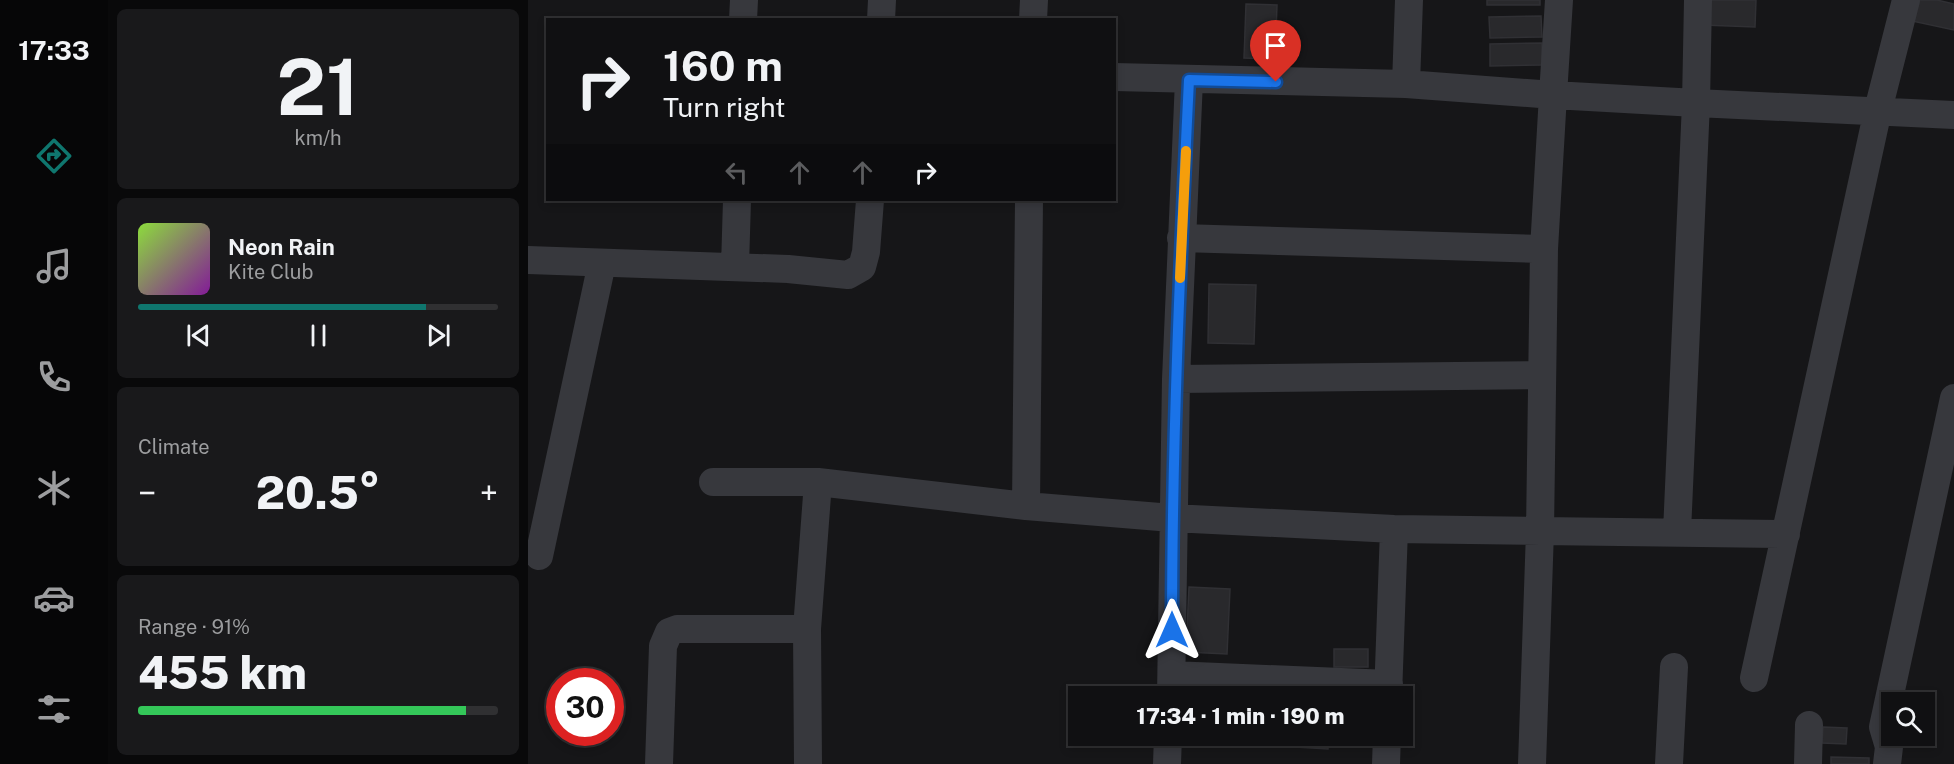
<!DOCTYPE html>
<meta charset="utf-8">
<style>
:root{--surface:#101012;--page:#19191b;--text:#f1f3f6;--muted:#9c9d9f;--line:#303032;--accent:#0f766e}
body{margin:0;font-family:"Public Sans",sans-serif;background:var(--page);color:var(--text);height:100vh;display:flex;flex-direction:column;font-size:22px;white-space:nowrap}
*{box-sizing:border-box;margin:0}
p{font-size:20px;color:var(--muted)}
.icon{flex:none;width:33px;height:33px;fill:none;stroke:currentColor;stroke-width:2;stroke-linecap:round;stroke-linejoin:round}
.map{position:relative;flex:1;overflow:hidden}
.sheet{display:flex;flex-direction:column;gap:9px;padding:9px;background:#09090a;width:420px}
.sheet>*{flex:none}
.guide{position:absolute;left:18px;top:18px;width:570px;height:183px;border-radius:0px;box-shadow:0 3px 9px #0003,0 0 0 2px var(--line);background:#101012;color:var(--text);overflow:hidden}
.tools{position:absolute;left:1353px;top:692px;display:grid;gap:12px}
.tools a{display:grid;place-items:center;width:54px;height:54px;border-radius:0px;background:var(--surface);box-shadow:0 3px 9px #0003,0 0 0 2px var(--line);font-size:30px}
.speed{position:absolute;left:18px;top:668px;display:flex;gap:12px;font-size:30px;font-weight:700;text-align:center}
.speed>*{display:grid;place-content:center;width:78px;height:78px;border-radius:50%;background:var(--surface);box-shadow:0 3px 9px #0003,0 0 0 2px var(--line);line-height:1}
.speed .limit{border:9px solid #d22;background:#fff;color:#111}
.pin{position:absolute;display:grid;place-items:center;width:51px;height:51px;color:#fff;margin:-62px -26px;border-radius:50% 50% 50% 0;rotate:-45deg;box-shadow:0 0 6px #0007}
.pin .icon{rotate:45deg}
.me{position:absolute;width:66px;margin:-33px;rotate:0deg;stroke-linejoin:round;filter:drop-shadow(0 0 4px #0008)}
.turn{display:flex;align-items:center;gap:21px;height:126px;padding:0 18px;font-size:27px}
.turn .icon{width:78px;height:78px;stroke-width:2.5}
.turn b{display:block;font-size:42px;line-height:51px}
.lanes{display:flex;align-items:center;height:57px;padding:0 18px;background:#0003;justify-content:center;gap:30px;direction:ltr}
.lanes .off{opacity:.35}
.big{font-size:45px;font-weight:800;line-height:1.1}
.sheet .tile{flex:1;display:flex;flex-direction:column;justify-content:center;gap:9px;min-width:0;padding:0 21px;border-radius:9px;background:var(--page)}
.sheet .dial{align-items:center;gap:0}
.dial b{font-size:78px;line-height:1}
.song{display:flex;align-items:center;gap:18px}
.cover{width:72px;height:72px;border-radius:9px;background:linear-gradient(135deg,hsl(90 70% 55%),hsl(290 70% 35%))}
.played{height:6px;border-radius:3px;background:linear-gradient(90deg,var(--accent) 80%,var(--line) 80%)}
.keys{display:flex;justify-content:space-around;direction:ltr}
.heat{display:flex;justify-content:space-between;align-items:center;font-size:33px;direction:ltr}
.charge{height:9px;border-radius:4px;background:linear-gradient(90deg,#34c759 91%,var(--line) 0)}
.trip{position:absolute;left:540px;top:686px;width:345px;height:60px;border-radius:0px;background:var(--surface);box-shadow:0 3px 9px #0003,0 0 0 2px var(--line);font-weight:800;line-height:60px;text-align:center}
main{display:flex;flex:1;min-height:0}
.tabs{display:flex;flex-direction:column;width:108px;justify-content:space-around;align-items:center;background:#060607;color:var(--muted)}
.tabs .icon{width:42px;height:42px}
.tabs .on{color:var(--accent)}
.tabs b{font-size:27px;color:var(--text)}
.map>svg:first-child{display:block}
.building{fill:#29292c;stroke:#303034;stroke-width:1.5}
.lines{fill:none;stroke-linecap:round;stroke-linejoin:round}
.minor{stroke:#37383d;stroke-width:28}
.route-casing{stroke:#114b97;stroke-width:15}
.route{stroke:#1a73e8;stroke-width:10}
.slow{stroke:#f59e0b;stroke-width:10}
</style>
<main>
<nav class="tabs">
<b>17:33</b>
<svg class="icon on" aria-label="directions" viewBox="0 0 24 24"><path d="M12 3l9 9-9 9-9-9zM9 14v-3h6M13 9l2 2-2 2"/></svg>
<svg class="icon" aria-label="music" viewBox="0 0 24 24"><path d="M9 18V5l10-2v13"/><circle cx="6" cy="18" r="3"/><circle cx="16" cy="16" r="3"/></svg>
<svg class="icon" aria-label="phone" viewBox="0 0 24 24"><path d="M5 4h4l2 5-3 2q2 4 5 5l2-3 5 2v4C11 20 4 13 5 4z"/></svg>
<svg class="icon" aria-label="climate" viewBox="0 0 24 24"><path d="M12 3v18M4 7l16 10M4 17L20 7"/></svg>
<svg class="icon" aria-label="car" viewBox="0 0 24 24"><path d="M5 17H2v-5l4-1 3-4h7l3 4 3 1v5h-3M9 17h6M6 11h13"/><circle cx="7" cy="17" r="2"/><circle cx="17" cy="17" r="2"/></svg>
<svg class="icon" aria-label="filters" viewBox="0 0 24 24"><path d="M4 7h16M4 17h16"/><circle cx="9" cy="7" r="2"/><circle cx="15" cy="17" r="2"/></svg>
</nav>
<section class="sheet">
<div class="tile dial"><b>21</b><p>km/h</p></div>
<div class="tile">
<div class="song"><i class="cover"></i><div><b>Neon Rain</b><p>Kite Club</p></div></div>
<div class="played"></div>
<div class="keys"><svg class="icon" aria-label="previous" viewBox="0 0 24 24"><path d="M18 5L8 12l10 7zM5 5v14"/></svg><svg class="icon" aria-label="pause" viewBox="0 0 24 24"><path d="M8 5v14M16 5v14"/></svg><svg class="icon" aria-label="next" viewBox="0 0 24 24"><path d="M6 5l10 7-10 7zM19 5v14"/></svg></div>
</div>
<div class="tile"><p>Climate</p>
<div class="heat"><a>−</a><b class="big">20.5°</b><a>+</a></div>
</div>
<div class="tile"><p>Range · 91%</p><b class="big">455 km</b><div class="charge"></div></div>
</section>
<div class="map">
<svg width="1426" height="764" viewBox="0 0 1426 764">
<rect width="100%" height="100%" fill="#161618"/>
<path class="building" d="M 959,0 L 1012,0 L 1012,5 L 959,5 Z
M 1176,0 L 1228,0 L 1227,27 L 1175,25 Z
M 1389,0 L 1409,0 L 1426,4 L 1426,30 L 1384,21 Z
M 718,4 L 749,5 L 747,59 L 716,58 Z
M 1013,16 L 1014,37 L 962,38 L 961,17 Z
M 1014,43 L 1014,65 L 962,66 L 962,44 Z
M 681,284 L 728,285 L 726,344 L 680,343 Z
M 661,587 L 702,589 L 699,654 L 658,652 Z
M 806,649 L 840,649 L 840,667 L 806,667 Z
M 1295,727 L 1319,728 L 1318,744 L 1294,743 Z
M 769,735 L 801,735 L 800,749 L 768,747 Z
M 1303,757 L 1341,758 L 1341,764 L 1303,764 Z"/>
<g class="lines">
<path class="minor" d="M 215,20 L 216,0
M 353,20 L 354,0
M 505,20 L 506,0
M 586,77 L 878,84 L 1025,95 L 1031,0
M 878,84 L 881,0
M 653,238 L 1016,249
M 0,260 L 260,269 L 320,275 L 334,267 L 338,252 L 342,200
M 207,267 L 209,200
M 648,379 L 1013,375
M 185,482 L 290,482 L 498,506 L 644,518 L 866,529 L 1012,531 L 1016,249 L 1025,95 L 1168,103 L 1170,0
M 498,506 L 501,200
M 1149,532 L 1168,103 L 1426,115
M 11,556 L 74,263
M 644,675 L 861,684
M 1226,678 L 1350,110 L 1378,0
M 643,696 L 648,379 L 661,80
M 860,696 L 866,529
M 131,764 L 135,646 L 141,632 L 149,629 L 279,629
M 280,764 L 279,629 L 290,482
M 639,764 L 640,735
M 858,764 L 859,735
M 1004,764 L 1012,531 L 1258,534
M 1141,764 L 1146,667
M 1280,764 L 1281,725
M 1359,764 L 1361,747 L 1355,727 L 1426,398"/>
</g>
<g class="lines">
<defs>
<path id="route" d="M 644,630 C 644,446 652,263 661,80 L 748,82"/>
</defs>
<use href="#route" class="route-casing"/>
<use href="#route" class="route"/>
<path class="slow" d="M 652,278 L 658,151"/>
</g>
</svg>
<div class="tools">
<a><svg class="icon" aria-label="search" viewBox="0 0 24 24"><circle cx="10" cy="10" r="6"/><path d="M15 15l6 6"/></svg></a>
</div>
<div class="speed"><div class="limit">30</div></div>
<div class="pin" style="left:748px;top:82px;background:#d93025"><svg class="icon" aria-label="arrive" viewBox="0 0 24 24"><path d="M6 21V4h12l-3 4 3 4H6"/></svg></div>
<svg class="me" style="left:644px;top:630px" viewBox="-20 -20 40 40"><path d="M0-17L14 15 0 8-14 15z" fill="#1a73e8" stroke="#fff" stroke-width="4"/></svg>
<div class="trip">17:34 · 1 min · 190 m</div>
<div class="guide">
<div class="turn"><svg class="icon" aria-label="right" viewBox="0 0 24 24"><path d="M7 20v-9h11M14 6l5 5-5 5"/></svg><div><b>160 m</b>Turn right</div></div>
<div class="lanes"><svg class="icon off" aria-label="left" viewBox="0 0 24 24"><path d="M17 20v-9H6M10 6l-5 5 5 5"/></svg><svg class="icon off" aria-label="ahead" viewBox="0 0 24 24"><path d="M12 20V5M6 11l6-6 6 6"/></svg><svg class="icon off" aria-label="ahead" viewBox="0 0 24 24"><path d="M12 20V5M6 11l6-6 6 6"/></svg><svg class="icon" aria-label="right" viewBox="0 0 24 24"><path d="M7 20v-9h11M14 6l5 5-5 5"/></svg></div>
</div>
</div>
</main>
